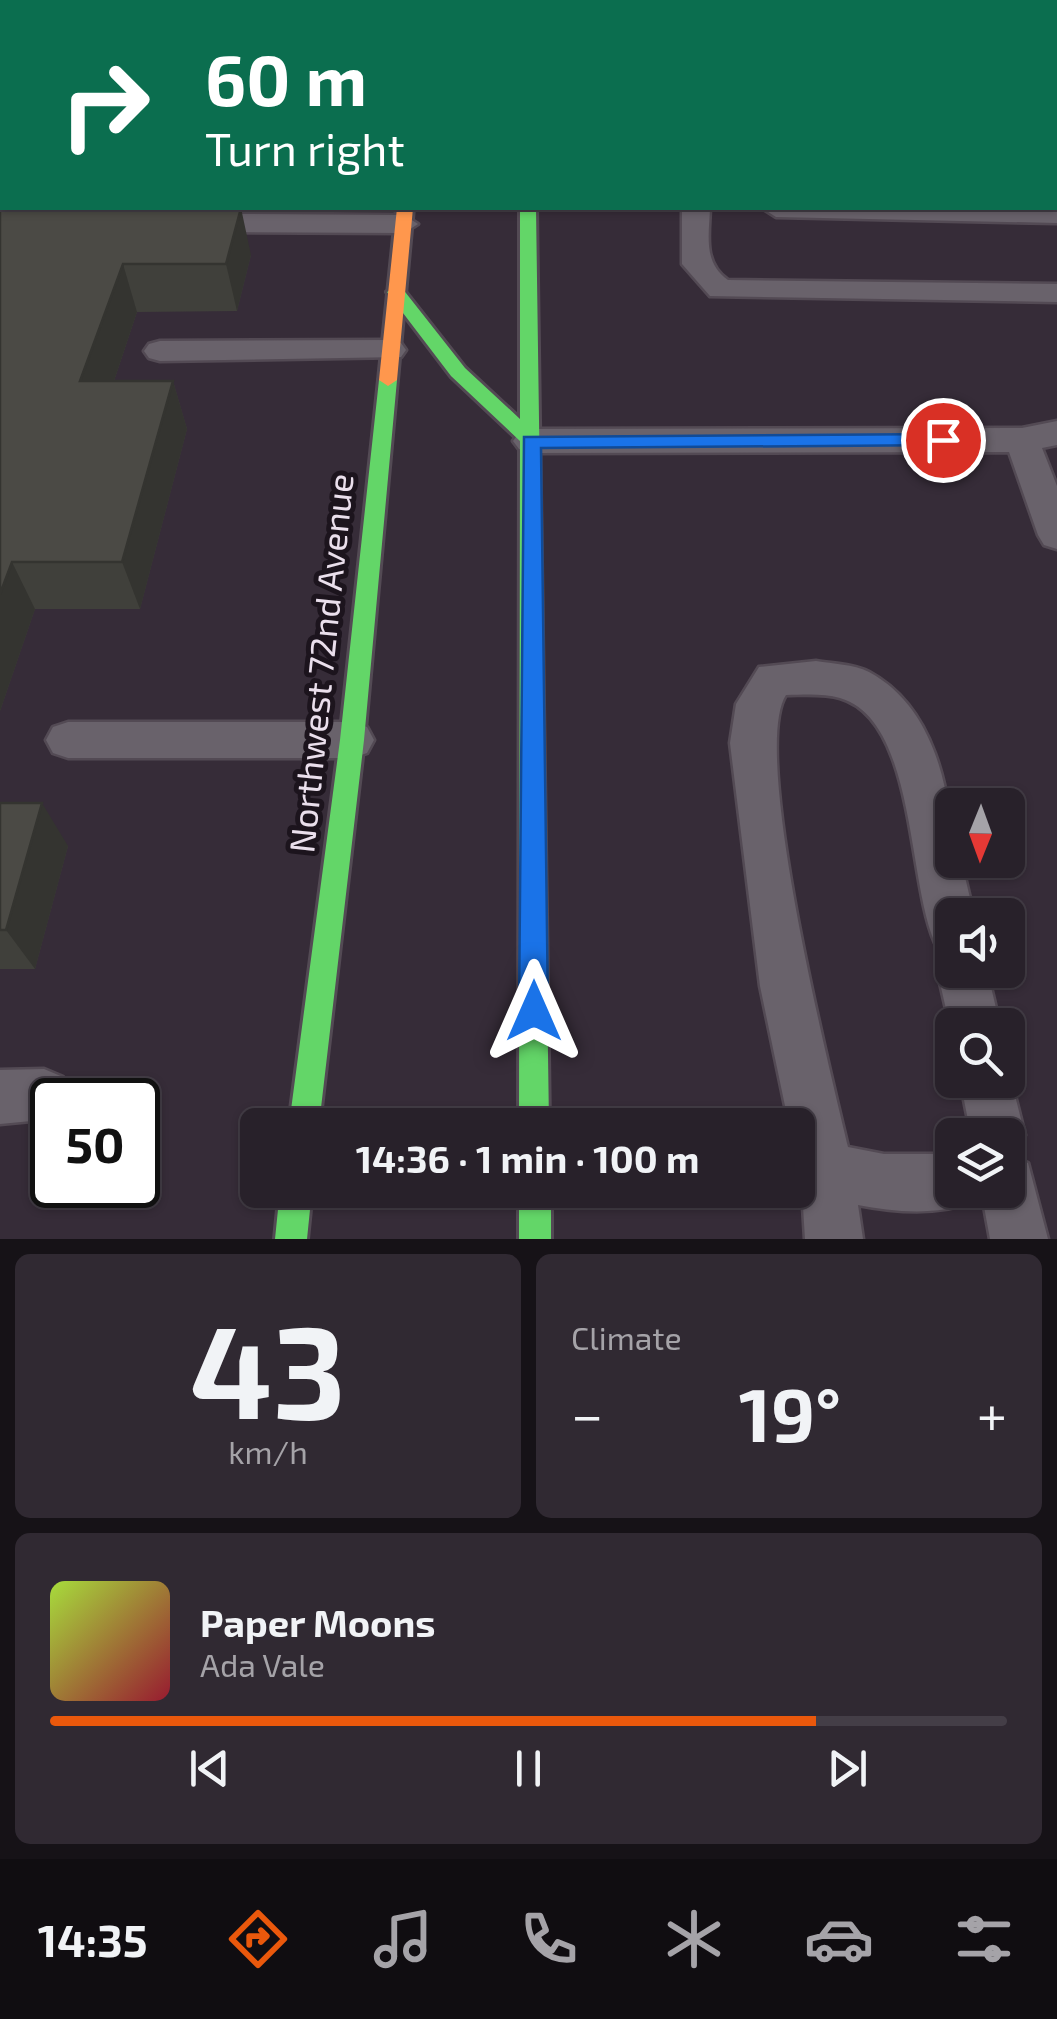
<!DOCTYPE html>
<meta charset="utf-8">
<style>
:root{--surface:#28212a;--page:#302932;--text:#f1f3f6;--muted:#a5a3a8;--line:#443e47;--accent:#ea580c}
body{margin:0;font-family:"Exo 2",sans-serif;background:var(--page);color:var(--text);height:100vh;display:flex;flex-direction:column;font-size:38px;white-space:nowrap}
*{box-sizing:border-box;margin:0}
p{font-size:32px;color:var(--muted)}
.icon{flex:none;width:55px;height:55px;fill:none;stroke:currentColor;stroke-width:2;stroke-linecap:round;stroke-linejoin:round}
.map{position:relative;height:1239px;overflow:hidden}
.sheet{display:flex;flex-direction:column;gap:15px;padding:15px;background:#161217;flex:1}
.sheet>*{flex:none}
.top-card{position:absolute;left:0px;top:0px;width:1058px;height:210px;box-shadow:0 2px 8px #0004,0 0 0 2px var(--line);background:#0b6e4f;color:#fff;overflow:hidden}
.needle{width:65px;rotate:181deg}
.buttons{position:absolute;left:935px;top:788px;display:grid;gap:20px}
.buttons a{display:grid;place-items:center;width:90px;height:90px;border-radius:15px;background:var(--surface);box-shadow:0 2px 8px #0004,0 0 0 2px var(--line);font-size:50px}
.speed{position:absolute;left:30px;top:1078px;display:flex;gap:20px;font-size:50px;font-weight:700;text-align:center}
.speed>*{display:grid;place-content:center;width:130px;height:130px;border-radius:50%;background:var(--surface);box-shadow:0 2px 8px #0004,0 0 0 2px var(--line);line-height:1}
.speed .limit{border:5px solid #111;border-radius:15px;background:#fff;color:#111}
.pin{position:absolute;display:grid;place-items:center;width:85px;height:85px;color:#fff;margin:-42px;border:5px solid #fff;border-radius:50%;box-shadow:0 2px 10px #0007}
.me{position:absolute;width:110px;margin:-55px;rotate:0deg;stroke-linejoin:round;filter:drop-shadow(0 0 8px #0008)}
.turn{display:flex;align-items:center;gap:35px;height:210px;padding:0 40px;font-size:45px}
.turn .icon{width:130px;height:130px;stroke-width:2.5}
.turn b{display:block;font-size:70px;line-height:85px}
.big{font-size:75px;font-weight:700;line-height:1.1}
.sheet .tile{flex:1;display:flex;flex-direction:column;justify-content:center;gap:15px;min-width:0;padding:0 35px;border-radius:15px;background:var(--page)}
.sheet .dial{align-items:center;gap:0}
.dial b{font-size:130px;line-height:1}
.song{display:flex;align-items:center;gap:30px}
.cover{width:120px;height:120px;border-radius:15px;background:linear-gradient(135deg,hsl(80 70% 55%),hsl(350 70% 35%))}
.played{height:10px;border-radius:5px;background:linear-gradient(90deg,var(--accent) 80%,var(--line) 80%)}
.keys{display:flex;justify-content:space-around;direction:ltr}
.heat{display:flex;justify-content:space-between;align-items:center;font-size:55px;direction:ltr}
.sheet .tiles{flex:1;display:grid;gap:15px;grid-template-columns:1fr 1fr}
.tile:last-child{grid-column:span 2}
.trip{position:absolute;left:240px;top:1108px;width:575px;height:100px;border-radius:15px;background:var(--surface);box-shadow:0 2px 8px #0004,0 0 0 2px var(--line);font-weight:700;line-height:100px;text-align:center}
.menu{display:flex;height:160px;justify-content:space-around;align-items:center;background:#100d11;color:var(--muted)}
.menu .icon{width:70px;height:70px}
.menu .current{color:var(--accent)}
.menu b{font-size:45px;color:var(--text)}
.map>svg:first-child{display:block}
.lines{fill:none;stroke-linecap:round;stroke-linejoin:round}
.lane-casing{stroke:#534a54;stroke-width:5}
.street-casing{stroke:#534a54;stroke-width:5}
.fast-casing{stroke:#534a54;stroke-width:6}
.slow-casing{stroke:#534a54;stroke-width:6}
.lane{fill:#69626b;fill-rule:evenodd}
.street{fill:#69626b;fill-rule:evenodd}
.fast{fill:#63d668;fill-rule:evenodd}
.slow{fill:#ff974d;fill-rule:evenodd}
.wall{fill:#40403b}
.shaded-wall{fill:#343430}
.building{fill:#4b4a45;stroke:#343430;stroke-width:2.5}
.route{fill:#1a73e8;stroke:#114b97;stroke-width:2.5}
.labels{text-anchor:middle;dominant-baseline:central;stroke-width:10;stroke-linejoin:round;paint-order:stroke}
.street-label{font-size:35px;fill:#eadfec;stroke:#1c141d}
</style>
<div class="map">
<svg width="1057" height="1239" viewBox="0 0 1057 1239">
<rect width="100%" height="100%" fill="#362c38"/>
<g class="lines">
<defs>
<path id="lane" d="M 1055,46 L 1057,46 L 1057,61 L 1055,61 Z
M 1055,93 L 1057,93 L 1057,109 L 1055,109 Z
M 1057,205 L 1057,223 L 776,217 L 762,208 Z
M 214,208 L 242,208 L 241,214 L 404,215 L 418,224 L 404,233 L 224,232 L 210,223 Z
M 682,208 L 710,208 C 709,235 703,263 728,280 L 1057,284 L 1057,302 L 710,296 L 682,264 Z
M 390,340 L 401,343 L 406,350 L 401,357 L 160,361 L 149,358 L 144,351 L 149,344 L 160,341 Z
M 1057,421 L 1057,445 L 1042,448 L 1057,486 L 1057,549 L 1044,545 L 1038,535 L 1009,452 L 531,453 L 519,449 L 513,441 L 519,433 L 531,429 L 1022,428 Z
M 816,661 C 833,664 853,664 869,672 C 934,707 952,791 952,860 L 961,860 L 974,915 L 952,915 L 952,949 L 935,943 C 907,880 916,720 840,698 C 823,693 803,695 786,695 C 750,750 830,1071 848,1147 L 884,1154 L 952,1154 L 952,1190 L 977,1190 L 972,1202 C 937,1216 894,1212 858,1205 L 863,1239 L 805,1239 L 798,1125 L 789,1125 L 760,986 L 730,743 L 736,704 L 759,667 Z
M 68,722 L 352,722 L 367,727 L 374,740 L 367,753 L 352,758 L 68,758 L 53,753 L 46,740 L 53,727 Z
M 952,950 L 952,970 L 987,970 L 1000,1025 L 952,1025 L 952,1035 L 937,970 L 944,953 Z
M 1008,1068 L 1025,1135 L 1017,1154 L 1012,1157 L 1028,1163 L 1048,1239 L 990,1239 L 981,1190 L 1008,1190 L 1008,1135 L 971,1135 L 960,1080 L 1008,1080 Z
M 44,1069 L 63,1077 L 69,1100 L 52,1100 L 52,1119 L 0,1124 L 0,1070 Z"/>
<path id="street" d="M 407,0 L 439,0 L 439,2 L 408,2 Z"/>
<path id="fast" d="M 520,208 L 536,208 L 549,1125 L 519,1125 L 520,441 L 451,376 L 387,292 L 396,287 L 402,288 L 465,368 L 520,419 Z
M 388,374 L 397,380 L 364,740 L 319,1125 L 289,1125 L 340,740 L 379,380 Z
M 280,1190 L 312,1190 L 307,1239 L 275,1239 Z
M 519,1190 L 551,1190 L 551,1239 L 519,1239 Z"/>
<path id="slow" d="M 537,0 L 549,0 L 549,2 L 537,2 Z
M 397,208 L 413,208 L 397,380 L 388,386 L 379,380 Z"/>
</defs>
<use href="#lane" class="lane-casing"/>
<use href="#street" class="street-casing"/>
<use href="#fast" class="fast-casing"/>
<use href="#slow" class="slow-casing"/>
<use href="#lane" class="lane"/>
<use href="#street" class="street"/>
<use href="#fast" class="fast"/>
<use href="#slow" class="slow"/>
</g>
<path class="wall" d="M 0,0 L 156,0 L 155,2 L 2,2 L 2,208 L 251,255 L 237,311 L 137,312 L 114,381 L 173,381 L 187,429 L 140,609 L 35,609 L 0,711 Z
M 0,803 L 68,846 L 35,969 L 0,969 Z"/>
<path class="shaded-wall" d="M 126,0 L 156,0 L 155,2 L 125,2 Z
M 241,208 L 251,255 L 237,311 L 226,264 Z
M 123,264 L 137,312 L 98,429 L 80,381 Z
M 173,381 L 187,429 L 140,609 L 122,562 Z
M 12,562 L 35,609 L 0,711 L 0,594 Z
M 42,803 L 68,846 L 35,969 L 6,930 Z"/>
<path class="building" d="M 0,0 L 126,0 L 125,2 L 2,2 L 2,208 L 241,208 L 226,264 L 123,264 L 80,381 L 173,381 L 122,562 L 12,562 L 0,594 Z
M 0,803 L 42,803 L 6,930 L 0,930 Z"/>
<path class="route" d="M 943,434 L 953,440 L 950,445 L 541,448 L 548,1011 L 544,1021 L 534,1025 L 524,1021 L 519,1011 L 524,437 Z"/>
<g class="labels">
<g class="street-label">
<text transform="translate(320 663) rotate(-84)">Northwest 72nd Avenue</text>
</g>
</g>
</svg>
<div class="buttons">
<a><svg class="needle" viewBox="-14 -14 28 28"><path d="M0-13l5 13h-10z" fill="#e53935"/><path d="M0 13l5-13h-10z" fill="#a5a3a8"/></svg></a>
<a><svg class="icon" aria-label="sound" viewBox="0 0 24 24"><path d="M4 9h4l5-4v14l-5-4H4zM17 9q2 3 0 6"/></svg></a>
<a><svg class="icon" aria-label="search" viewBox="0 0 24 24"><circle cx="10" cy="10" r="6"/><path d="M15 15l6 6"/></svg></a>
<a><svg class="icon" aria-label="layers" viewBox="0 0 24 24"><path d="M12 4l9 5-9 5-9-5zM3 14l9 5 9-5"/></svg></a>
</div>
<div class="speed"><div class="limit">50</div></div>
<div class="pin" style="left:943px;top:440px;background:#d93025"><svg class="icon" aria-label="arrive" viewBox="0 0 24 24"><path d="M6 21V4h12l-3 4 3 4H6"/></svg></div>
<svg class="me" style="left:534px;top:1011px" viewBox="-20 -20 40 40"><path d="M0-17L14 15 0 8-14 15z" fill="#1a73e8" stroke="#fff" stroke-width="4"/></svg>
<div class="trip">14:36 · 1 min · 100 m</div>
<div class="top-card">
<div class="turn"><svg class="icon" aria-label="right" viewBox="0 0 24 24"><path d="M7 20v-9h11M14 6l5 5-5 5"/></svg><div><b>60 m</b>Turn right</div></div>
</div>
</div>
<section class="sheet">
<div class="tiles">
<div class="tile dial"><b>43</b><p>km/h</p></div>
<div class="tile"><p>Climate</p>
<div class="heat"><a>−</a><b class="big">19°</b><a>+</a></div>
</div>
<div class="tile">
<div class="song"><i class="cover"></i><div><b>Paper Moons</b><p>Ada Vale</p></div></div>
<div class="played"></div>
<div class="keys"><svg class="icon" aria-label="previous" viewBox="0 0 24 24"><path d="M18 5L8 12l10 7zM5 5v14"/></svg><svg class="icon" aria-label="pause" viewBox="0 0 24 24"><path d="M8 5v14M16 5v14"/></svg><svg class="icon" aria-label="next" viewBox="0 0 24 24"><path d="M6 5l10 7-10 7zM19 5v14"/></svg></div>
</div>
</div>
</section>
<nav class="menu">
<b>14:35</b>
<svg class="icon current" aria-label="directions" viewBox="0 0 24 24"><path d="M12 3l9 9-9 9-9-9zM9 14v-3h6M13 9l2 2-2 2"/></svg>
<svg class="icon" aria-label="music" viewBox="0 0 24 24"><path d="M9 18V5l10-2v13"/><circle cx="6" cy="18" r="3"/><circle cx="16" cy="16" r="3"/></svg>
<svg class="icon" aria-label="phone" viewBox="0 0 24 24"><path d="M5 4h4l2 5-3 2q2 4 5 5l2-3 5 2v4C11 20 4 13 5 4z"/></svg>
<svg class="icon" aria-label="climate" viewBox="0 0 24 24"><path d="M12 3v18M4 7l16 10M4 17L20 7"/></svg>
<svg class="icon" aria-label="car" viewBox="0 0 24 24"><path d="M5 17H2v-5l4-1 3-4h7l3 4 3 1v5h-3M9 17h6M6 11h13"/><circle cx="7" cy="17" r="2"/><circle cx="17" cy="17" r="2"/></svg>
<svg class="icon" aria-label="filters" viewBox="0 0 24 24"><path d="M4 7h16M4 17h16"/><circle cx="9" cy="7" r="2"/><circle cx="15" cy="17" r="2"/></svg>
</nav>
